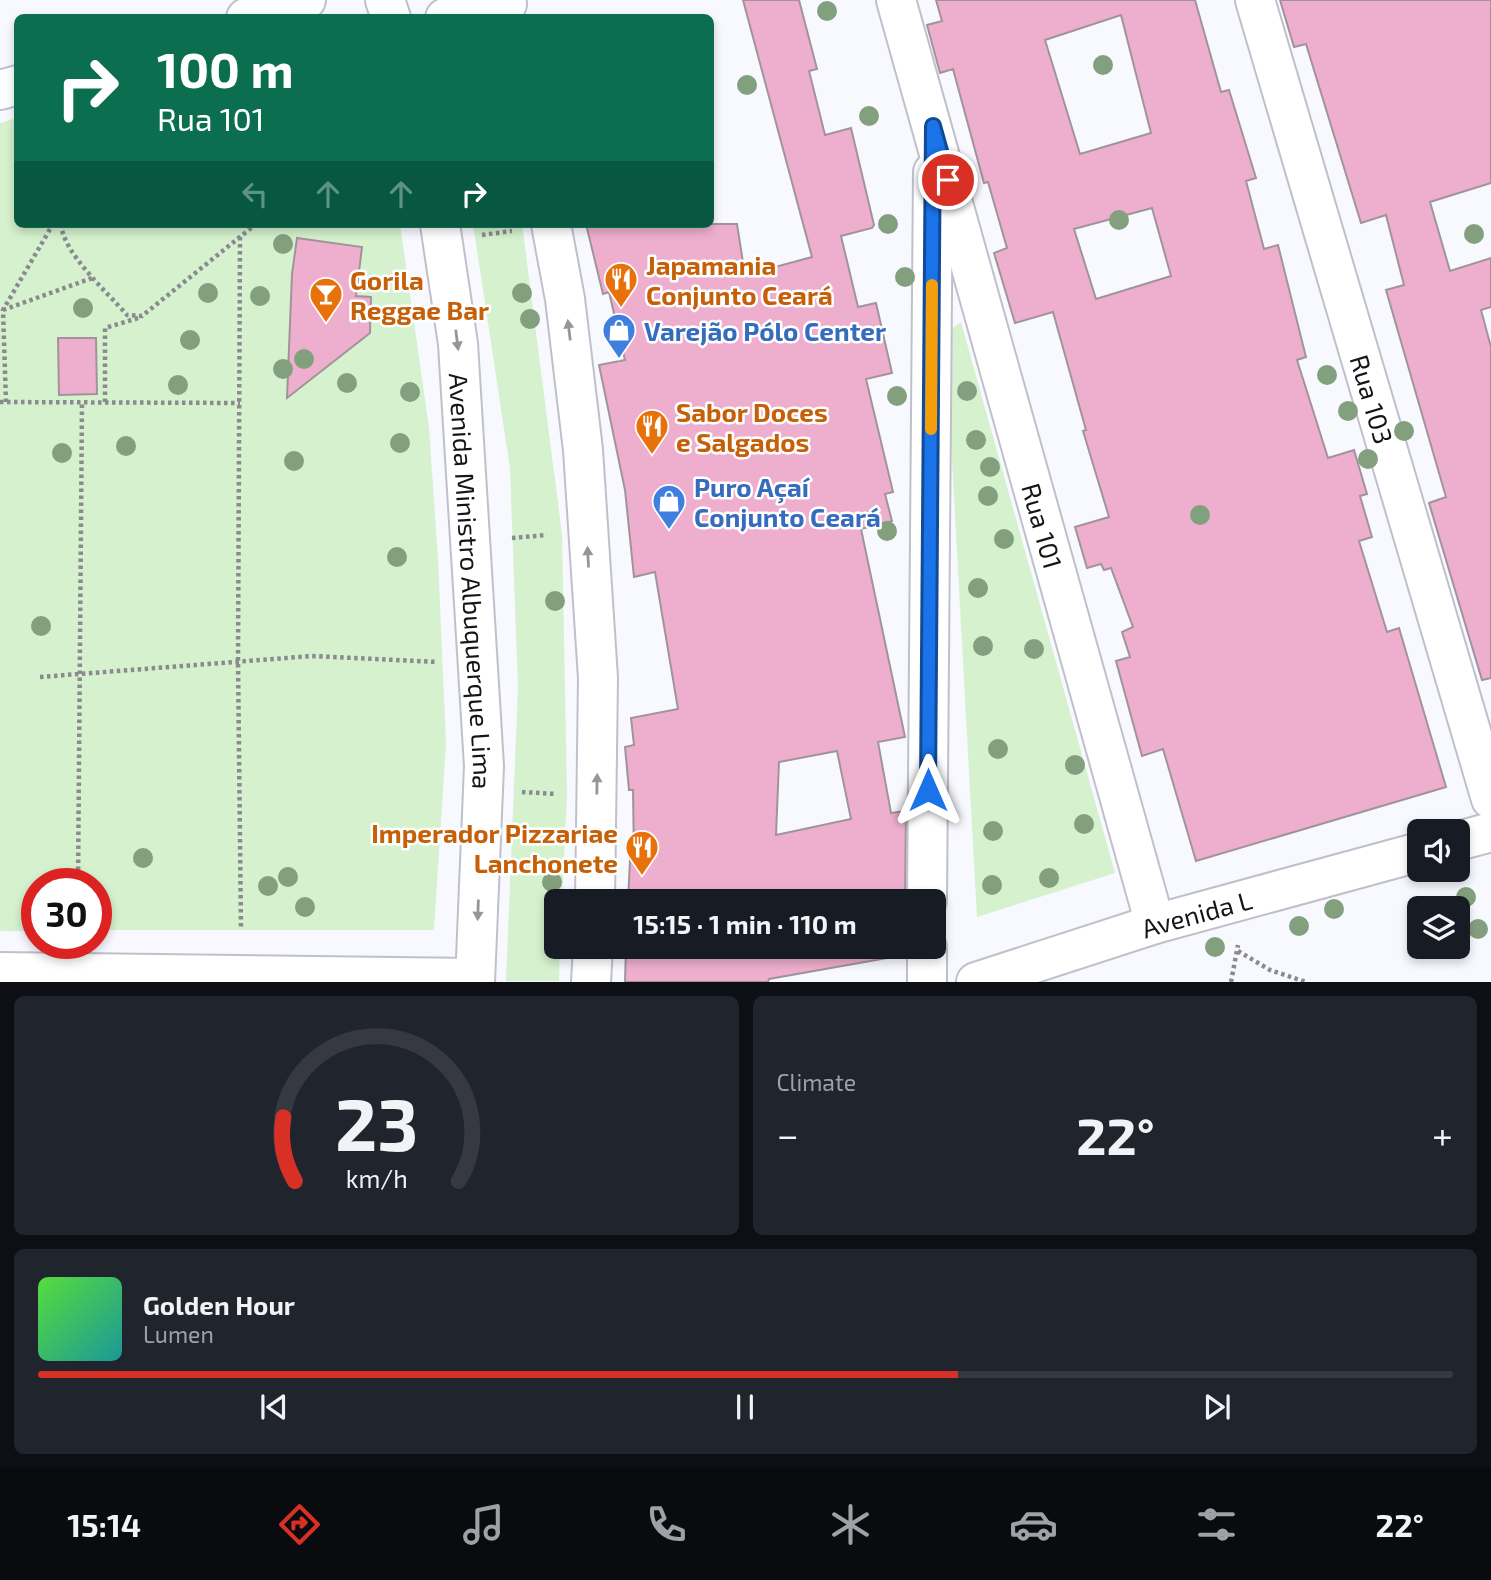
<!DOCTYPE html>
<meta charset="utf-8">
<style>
:root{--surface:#171b24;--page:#20242c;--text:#f1f3f6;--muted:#9ea1a6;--line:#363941;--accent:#d93025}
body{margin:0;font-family:"Exo 2",sans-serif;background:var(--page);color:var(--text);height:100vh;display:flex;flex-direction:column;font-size:26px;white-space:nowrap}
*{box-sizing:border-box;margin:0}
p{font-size:23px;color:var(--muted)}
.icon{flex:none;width:38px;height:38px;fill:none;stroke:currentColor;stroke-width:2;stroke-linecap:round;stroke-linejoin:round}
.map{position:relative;height:982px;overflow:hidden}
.panel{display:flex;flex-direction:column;gap:14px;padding:14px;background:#0d0f14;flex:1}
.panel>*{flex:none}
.banner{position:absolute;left:14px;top:14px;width:700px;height:214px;border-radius:10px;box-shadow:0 4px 10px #0003;background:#0b6e4f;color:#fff;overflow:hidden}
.fabs{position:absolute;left:1407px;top:819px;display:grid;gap:14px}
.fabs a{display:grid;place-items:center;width:63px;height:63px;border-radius:10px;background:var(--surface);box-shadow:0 4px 10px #0003;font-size:35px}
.speed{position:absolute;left:21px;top:868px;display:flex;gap:14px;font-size:35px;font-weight:700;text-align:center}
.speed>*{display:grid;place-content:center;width:91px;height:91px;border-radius:50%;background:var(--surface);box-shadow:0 4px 10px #0003;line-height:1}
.speed .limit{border:10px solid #d22;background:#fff;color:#111}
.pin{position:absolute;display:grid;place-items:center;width:60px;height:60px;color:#fff;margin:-30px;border:4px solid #fff;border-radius:50%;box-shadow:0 2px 7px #0007}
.me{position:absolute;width:77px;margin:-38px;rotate:0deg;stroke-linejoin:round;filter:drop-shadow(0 0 5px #0008)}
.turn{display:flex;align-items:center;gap:24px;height:147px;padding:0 28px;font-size:32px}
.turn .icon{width:91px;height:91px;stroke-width:2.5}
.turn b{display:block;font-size:49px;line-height:60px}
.lanes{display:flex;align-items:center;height:66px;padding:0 28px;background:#0003;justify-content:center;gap:35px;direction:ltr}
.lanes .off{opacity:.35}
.big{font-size:52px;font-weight:700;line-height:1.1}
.panel .card{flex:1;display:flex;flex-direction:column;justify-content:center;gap:10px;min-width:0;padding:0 24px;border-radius:10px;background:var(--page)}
.panel .dial{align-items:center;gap:0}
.dial svg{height:182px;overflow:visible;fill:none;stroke:var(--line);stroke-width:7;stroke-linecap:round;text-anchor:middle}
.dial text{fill:var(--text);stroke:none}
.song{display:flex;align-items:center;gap:21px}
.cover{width:84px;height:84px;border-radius:10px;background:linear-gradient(135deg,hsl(110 70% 55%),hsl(180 70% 35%))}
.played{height:7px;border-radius:4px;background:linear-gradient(90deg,var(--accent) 65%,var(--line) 65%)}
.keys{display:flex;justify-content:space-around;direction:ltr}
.heat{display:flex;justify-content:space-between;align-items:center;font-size:38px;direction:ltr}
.panel .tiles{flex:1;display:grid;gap:14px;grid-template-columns:1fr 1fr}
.card:last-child{grid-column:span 2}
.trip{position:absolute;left:544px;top:889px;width:402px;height:70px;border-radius:10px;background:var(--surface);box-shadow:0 4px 10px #0003;font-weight:700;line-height:70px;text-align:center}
.dock{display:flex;height:112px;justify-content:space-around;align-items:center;background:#090b0e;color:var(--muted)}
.dock .icon{width:49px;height:49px}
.dock .active{color:var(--accent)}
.dock b{font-size:32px;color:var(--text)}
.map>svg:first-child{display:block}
.green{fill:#d5f1ce}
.building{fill:#eeafce;stroke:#a0949a;stroke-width:2;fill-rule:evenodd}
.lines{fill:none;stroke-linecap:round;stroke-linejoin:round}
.minor-casing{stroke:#c0c0cc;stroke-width:42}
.tertiary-casing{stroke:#c0c0cc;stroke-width:42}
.path{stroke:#8a8a8f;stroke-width:4.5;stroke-dasharray:3.5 3.5;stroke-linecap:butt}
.minor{stroke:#fff;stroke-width:38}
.tertiary{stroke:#fff;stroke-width:38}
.tree{fill:#83a07e}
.oneway{fill:#969698}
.route-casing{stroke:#114b97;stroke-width:18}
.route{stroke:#1a73e8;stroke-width:12}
.slow{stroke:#f59e0b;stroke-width:12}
.labels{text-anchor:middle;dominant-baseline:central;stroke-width:5;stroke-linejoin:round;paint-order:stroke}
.food-label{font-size:26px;font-weight:bold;fill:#c56008;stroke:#fff;text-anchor:start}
.shop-label{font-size:26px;font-weight:bold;fill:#366cbe;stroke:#fff;text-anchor:start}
.street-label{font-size:26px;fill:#151519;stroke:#fff}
</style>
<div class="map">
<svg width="1491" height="982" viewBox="0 0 1491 982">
<rect width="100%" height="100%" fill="#f8f8ff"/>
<path class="green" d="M 17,118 L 18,224 L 400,224 L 429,428 L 438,560 L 446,743 L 434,930 L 96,930 L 96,884 L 37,884 L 37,931 L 0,931 L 0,123 Z
M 473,224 L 522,224 L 562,534 L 567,794 L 562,901 L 556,901 L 556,947 L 560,947 L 559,981 L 506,981 L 518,688 L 510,468 Z
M 961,322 L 1115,873 L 977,917 L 945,333 Z"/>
<path class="building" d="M 743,0 L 799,0 L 817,69 L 809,71 L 825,135 L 851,128 L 874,225 L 872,228 L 841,236 L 858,307 L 876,303 L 892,373 L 866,379 L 893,492 L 885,494 L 892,521 L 861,529 L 905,737 L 878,742 L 891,813 L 906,811 L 905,901 L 628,901 L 630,860 L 634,859 L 633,790 L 629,790 L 625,747 L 634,745 L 631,718 L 678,709 L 655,572 L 634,577 L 625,490 L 599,365 L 625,360 L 609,292 L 603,294 L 586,224 L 737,224 L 745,275 L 812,257 ZM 837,751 L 851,819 L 776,835 L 779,762 Z
M 936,0 L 1195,0 L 1221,92 L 1229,90 L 1256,178 L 1246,181 L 1264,249 L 1278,245 L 1306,357 L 1297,360 L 1328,458 L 1354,450 L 1367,494 L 1360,496 L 1372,537 L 1359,541 L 1387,632 L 1399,628 L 1446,787 L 1196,861 L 1163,749 L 1142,756 L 1116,661 L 1130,657 L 1122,632 L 1133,627 L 1111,568 L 1104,570 L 1101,564 L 1087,568 L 1075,527 L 1109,517 L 1083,431 L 1086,430 L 1053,312 L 1015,323 L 994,253 L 1007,248 L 988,182 L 984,183 L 953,69 L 940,73 L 927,25 L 942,21 ZM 1121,15 L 1151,133 L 1080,154 L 1045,40 ZM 1152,208 L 1171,276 L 1096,299 L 1074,229 Z
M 1280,0 L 1491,0 L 1491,183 L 1430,202 L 1450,271 L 1491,258 L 1491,307 L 1481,310 L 1491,347 L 1491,678 L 1482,680 L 1429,503 L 1446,497 L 1386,290 L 1404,285 L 1386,215 L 1361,223 L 1306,44 L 1294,47 Z
M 297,238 L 362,247 L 356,296 L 371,297 L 370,333 L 287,398 L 292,274 Z
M 58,338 L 96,338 L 97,394 L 59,395 Z
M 626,947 L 898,947 L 899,956 L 769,979 L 768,982 L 625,982 Z"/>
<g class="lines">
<defs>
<g id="minor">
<path id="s1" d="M 896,0 L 1155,924"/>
<path id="s2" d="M 1255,0 L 1491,799"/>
<path d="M 246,18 L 306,0"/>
<path d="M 0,90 L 18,85"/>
<path d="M 927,901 L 933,172"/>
<path d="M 0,972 L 475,978"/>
<path d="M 927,982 L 927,947"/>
</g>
<g id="tertiary">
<path d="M 385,0 L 391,18"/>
<path d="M 445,18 L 507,4"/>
<path id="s3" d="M 440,224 L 458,344 L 484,766 L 475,982"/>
<path d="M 551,224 L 565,299 L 583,450 L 598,678 L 595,901"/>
<path d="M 1458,841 L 1491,832"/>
<path d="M 591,982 L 593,947"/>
<path id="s4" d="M 976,982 L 1155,924 L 1419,852"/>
</g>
</defs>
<use href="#minor" class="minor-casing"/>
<use href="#tertiary" class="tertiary-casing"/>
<path class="path" d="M 61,224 C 63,253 107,292 127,315 L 142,316 L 256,224
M 482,235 L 512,231
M 240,237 L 238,660 L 241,929
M 3,310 L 95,277
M 0,402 L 240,403
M 6,402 L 3,310 L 53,224
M 105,402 L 105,328 L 138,318
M 512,538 L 547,535
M 40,677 L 312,656 L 438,662
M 522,792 L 556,794
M 78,884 L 82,402
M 1238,951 L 1270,970 L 1306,982
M 1231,982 L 1238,945"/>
<use href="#minor" class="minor"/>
<use href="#tertiary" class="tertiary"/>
</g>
<g class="tree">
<circle cx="827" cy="11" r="10"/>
<circle cx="1103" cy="65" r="10"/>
<circle cx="747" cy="85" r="10"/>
<circle cx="869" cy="116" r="10"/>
<circle cx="1119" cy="220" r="10"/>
<circle cx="888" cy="224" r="10"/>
<circle cx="1474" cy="234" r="10"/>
<circle cx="283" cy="244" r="10"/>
<circle cx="905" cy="277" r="10"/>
<circle cx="208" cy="293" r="10"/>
<circle cx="522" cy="293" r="10"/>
<circle cx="260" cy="296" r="10"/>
<circle cx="83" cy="308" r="10"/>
<circle cx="530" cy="319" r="10"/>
<circle cx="190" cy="340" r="10"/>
<circle cx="304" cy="359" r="10"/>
<circle cx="283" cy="369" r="10"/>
<circle cx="1327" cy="375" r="10"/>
<circle cx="347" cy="383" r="10"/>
<circle cx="178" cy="385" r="10"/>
<circle cx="967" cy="391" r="10"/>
<circle cx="410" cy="392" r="10"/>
<circle cx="897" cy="396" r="10"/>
<circle cx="1348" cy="411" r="10"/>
<circle cx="1404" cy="431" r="10"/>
<circle cx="976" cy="440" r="10"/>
<circle cx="400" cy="443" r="10"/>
<circle cx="126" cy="446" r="10"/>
<circle cx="62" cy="453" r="10"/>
<circle cx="1368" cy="459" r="10"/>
<circle cx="294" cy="461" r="10"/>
<circle cx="990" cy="467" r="10"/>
<circle cx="988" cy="496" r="10"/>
<circle cx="1200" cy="515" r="10"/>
<circle cx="887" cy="531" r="10"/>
<circle cx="1004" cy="539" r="10"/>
<circle cx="397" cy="557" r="10"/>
<circle cx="978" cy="588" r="10"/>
<circle cx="555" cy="601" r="10"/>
<circle cx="41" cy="626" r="10"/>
<circle cx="983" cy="646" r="10"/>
<circle cx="1034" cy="649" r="10"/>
<circle cx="998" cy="749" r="10"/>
<circle cx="1075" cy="765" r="10"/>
<circle cx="1084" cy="824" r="10"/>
<circle cx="993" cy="831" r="10"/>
<circle cx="143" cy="858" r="10"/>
<circle cx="288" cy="877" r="10"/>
<circle cx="1049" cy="878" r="10"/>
<circle cx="552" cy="882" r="10"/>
<circle cx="992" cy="885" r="10"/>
<circle cx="268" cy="886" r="10"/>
<circle cx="1466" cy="897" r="10"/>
<circle cx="305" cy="907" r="10"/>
<circle cx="1334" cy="909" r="10"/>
<circle cx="1299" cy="926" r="10"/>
<circle cx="1478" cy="929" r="10"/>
<circle cx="1215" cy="947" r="10"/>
</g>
<defs><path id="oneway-solid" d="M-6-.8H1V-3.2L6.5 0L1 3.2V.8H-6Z" transform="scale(1.75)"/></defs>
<g class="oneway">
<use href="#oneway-solid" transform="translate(569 330) rotate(-97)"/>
<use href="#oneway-solid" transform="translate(457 340) rotate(83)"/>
<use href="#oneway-solid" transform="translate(588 557) rotate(-93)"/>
<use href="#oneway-solid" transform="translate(597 784) rotate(-89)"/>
<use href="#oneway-solid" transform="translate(478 910) rotate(92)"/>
</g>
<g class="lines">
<defs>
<path id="route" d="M 928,790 L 933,126 L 948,180"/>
</defs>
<use href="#route" class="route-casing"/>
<use href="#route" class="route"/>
<path class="slow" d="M 931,429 L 932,285"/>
</g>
<defs>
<symbol id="restaurant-pin" viewBox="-11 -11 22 30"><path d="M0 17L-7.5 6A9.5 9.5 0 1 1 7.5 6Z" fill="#e8710a" stroke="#fff"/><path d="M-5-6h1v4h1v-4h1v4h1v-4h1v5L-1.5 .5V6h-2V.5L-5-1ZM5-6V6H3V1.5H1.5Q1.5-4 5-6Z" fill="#fff"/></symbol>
<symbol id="bar-pin" viewBox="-11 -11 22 30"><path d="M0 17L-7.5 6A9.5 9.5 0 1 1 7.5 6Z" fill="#e8710a" stroke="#fff"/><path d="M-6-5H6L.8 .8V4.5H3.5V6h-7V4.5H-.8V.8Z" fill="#fff"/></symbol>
<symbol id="shop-pin" viewBox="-11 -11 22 30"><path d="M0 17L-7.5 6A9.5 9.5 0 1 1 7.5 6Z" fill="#3f7fe0" stroke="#fff"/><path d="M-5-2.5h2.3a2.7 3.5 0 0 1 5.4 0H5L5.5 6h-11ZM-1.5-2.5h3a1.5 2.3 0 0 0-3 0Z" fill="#fff"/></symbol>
</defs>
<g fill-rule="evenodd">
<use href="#restaurant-pin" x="602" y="260" width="38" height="52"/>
<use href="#bar-pin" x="307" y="275" width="38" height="52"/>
<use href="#shop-pin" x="600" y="311" width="38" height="52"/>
<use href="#restaurant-pin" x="633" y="407" width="38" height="52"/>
<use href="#shop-pin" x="650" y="482" width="38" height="52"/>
<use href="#restaurant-pin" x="623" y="828" width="38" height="52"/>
</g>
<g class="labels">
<g class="food-label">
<text x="646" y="264">Japamania<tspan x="646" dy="30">Conjunto Ceará</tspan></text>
<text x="350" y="279">Gorila<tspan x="350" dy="30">Reggae Bar</tspan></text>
<text x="676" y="411">Sabor Doces<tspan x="676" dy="30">e Salgados</tspan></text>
<text x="618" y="832" text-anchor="end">Imperador Pizzariae<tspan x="618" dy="30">Lanchonete</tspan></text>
</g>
<g class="shop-label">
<text x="644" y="330">Varejão Pólo Center</text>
<text x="694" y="486">Puro Açaí<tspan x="694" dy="30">Conjunto Ceará</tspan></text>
</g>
<g class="street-label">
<text stroke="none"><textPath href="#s2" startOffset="416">Rua 103</textPath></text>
<text stroke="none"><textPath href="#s1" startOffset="546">Rua 101</textPath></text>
<text stroke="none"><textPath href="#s3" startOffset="359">Avenida Ministro Albuquerque Lima</textPath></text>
<text stroke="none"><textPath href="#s4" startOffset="231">Avenida L</textPath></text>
</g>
</g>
</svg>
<div class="fabs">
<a><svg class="icon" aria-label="sound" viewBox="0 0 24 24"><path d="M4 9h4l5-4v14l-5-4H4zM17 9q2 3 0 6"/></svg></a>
<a><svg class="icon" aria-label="layers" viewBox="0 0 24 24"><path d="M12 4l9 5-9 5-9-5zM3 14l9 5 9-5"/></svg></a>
</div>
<div class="speed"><div class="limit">30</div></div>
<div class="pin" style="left:948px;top:180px;background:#d93025"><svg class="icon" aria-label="arrive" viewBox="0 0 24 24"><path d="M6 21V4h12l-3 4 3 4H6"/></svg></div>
<svg class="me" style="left:928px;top:790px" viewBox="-20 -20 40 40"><path d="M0-17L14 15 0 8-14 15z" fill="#1a73e8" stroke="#fff" stroke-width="4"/></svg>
<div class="trip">15:15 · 1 min · 110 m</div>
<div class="banner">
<div class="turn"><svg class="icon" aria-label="right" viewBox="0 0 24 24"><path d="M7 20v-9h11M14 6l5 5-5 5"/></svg><div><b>100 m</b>Rua 101</div></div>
<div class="lanes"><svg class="icon off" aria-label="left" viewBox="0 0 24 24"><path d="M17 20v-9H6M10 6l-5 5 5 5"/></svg><svg class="icon off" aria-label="ahead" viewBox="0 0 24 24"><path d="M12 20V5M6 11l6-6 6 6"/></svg><svg class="icon off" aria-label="ahead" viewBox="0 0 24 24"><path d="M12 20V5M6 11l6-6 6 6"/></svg><svg class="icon" aria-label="right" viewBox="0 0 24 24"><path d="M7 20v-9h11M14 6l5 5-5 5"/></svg></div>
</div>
</div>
<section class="panel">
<div class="tiles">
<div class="card dial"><svg viewBox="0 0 100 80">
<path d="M14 69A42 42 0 1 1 86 69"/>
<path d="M14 69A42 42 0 0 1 9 41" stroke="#d93025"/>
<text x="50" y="56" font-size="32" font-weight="700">23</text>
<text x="50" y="72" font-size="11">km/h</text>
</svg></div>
<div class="card"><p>Climate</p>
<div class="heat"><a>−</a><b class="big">22°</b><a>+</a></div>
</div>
<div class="card">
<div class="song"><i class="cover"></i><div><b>Golden Hour</b><p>Lumen</p></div></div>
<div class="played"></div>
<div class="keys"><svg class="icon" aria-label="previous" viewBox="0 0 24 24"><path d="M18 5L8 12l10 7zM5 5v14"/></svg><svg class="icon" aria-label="pause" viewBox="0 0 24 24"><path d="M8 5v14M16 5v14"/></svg><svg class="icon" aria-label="next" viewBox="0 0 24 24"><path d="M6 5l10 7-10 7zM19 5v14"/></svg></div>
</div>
</div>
</section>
<nav class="dock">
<b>15:14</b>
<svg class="icon active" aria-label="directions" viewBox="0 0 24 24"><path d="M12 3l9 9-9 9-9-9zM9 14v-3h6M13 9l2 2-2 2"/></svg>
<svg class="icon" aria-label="music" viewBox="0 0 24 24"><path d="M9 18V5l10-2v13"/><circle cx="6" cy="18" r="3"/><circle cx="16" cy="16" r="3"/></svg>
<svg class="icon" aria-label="phone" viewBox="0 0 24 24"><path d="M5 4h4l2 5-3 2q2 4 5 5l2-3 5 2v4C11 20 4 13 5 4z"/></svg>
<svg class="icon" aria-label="climate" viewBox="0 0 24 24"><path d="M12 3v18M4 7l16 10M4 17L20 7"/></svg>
<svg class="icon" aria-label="car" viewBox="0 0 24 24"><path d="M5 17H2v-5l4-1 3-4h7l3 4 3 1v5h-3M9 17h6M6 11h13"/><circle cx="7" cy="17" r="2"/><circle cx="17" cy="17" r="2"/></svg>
<svg class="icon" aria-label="filters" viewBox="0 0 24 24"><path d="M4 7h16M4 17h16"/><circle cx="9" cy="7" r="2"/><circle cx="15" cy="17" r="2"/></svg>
<b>22°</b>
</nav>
